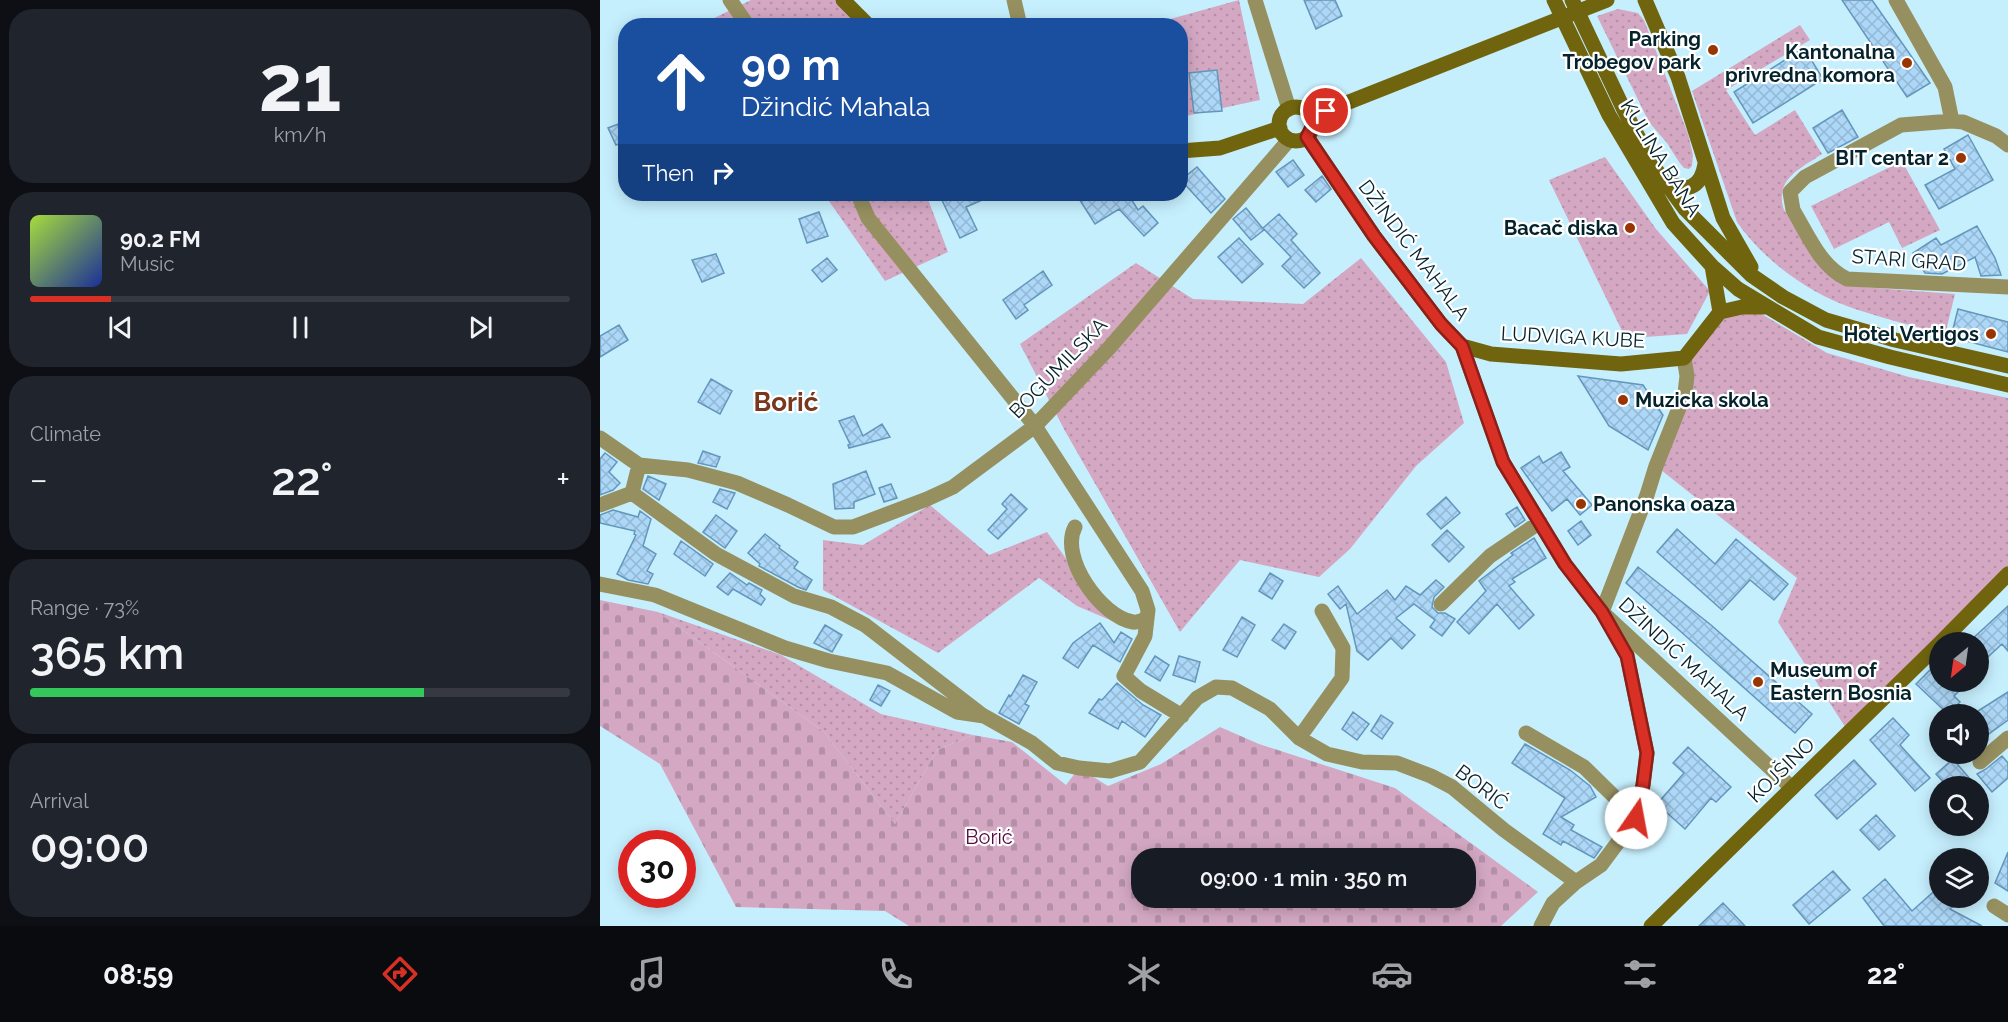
<!DOCTYPE html>
<meta charset="utf-8">
<style>
:root{--surface:#171b24;--page:#20242c;--text:#f1f3f6;--muted:#9ea1a6;--line:#363941;--accent:#d93025}
body{margin:0;font-family:Raleway,sans-serif;background:var(--page);color:var(--text);height:100vh;display:flex;flex-direction:column;font-size:22px;white-space:nowrap}
*{box-sizing:border-box;margin:0}
p{font-size:20px;color:var(--muted)}
.icon{flex:none;width:33px;height:33px;fill:none;stroke:currentColor;stroke-width:2;stroke-linecap:round;stroke-linejoin:round}
.map{position:relative;flex:1;overflow:hidden}
.drawer{display:flex;flex-direction:column;gap:9px;padding:9px;background:#0d0f14;width:600px}
.drawer>*{flex:none}
.top-card{position:absolute;left:18px;top:18px;width:570px;height:183px;border-radius:24px;box-shadow:0 3px 15px #0003;background:#1a4fa0;color:#fff;overflow:hidden}
.needle{width:39px;rotate:209deg}
.fabs{position:absolute;left:1329px;top:632px;display:grid;gap:12px}
.fabs a{display:grid;place-items:center;width:60px;height:60px;border-radius:50%;background:var(--surface);box-shadow:0 3px 15px #0003;font-size:30px}
.speed{position:absolute;left:18px;top:830px;display:flex;gap:12px;font-size:30px;font-weight:700;text-align:center}
.speed>*{display:grid;place-content:center;width:78px;height:78px;border-radius:50%;background:var(--surface);box-shadow:0 3px 15px #0003;line-height:1}
.speed .limit{border:9px solid #d22;background:#fff;color:#111}
.pin{position:absolute;display:grid;place-items:center;width:51px;height:51px;color:#fff;margin:-26px;border:3px solid #fff;border-radius:50%;box-shadow:0 2px 6px #0007}
.me{position:absolute;width:66px;margin:-33px;rotate:12deg;stroke-linejoin:round;filter:drop-shadow(0 0 4px #0008)}
.turn{display:flex;align-items:center;gap:21px;height:126px;padding:0 24px;font-size:27px}
.turn .icon{width:78px;height:78px;stroke-width:2.5}
.turn b{display:block;font-size:42px;line-height:51px}
.then{display:flex;align-items:center;height:57px;padding:0 24px;background:#0003;gap:12px;font-size:22px}
.big{font-size:45px;font-weight:600;line-height:1.1}
.drawer .card{flex:1;display:flex;flex-direction:column;justify-content:center;gap:9px;min-width:0;padding:0 21px;border-radius:24px;background:var(--page)}
.drawer .dial{align-items:center;gap:0}
.dial b{font-size:78px;line-height:1}
.song{display:flex;align-items:center;gap:18px}
.cover{width:72px;height:72px;border-radius:9px;background:linear-gradient(135deg,hsl(80 70% 55%),hsl(230 70% 35%))}
.played{height:6px;border-radius:3px;background:linear-gradient(90deg,var(--accent) 15%,var(--line) 15%)}
.keys{display:flex;justify-content:space-around;direction:ltr}
.heat{display:flex;justify-content:space-between;align-items:center;font-size:33px;direction:ltr}
.charge{height:9px;border-radius:4px;background:linear-gradient(90deg,#34c759 73%,var(--line) 0)}
.trip{position:absolute;left:531px;top:848px;width:345px;height:60px;border-radius:24px;background:var(--surface);box-shadow:0 3px 15px #0003;font-weight:600;line-height:60px;text-align:center}
.tab-bar{display:flex;height:96px;justify-content:space-around;align-items:center;background:#090b0e;color:var(--muted)}
.tab-bar .icon{width:42px;height:42px}
.tab-bar .current{color:var(--accent)}
.tab-bar b{font-size:27px;color:var(--text)}
main{display:flex;flex:1;min-height:0}
.map>svg:first-child{display:block}
.green{fill:url(#green-dots)}
.cemetery{fill:url(#cemetery-stones);fill-rule:evenodd}
.building{fill:url(#building-cross-hatch);stroke:#6396bb;stroke-width:1.5}
.lines{fill:none;stroke-linecap:round;stroke-linejoin:round}
.street{stroke:#969060;stroke-width:15}
.secondary{stroke:#70650e;stroke-width:15}
.route-casing{stroke:#8d1f18;stroke-width:15}
.route{stroke:#d93025;stroke-width:10}
.poi-dot{fill:#993500;stroke:#fff;stroke-width:2}
.labels{text-anchor:middle;dominant-baseline:central;stroke-width:4.5;stroke-linejoin:round;paint-order:stroke}
.poi-label{font-size:20px;font-weight:bold;fill:#04232c;stroke:#fff;text-anchor:end}
.street-label{font-size:20px;fill:#04232c;stroke:#fff}
.park-label{font-size:20px;fill:#530c41;stroke:#fff}
.district-label{font-size:26px;font-weight:bold;fill:#79371d;stroke:#fff}
</style>
<main>
<section class="drawer">
<div class="card dial"><b>21</b><p>km/h</p></div>
<div class="card">
<div class="song"><i class="cover"></i><div><b>90.2 FM</b><p>Music</p></div></div>
<div class="played"></div>
<div class="keys"><svg class="icon" aria-label="previous" viewBox="0 0 24 24"><path d="M18 5L8 12l10 7zM5 5v14"/></svg><svg class="icon" aria-label="pause" viewBox="0 0 24 24"><path d="M8 5v14M16 5v14"/></svg><svg class="icon" aria-label="next" viewBox="0 0 24 24"><path d="M6 5l10 7-10 7zM19 5v14"/></svg></div>
</div>
<div class="card"><p>Climate</p>
<div class="heat"><a>−</a><b class="big">22°</b><a>+</a></div>
</div>
<div class="card"><p>Range · 73%</p><b class="big">365 km</b><div class="charge"></div></div>
<div class="card"><p>Arrival</p><b class="big">09:00</b></div>
</section>
<div class="map">
<svg width="1408" height="926" viewBox="0 0 1408 926">
<defs>
<pattern id="green-dots" width="8" height="8" patternUnits="userSpaceOnUse" patternTransform="scale(1.5)"><rect width="8" height="8" fill="#d4a8c3"/><path d="M2 2h.1M6 6h.1" fill="none" stroke="#b490a8" stroke-width="1.8" stroke-linecap="round"/></pattern>
<pattern id="cemetery-stones" width="16" height="16" patternUnits="userSpaceOnUse" patternTransform="scale(1.5)"><rect width="16" height="16" fill="#d4a8c3"/><path d="M2 7V4a2 2 0 0 1 4 0v3zM10 15v-3a2 2 0 0 1 4 0v3z" fill="#b490a8"/></pattern>
<pattern id="building-cross-hatch" width="8" height="8" patternUnits="userSpaceOnUse" patternTransform="scale(1.5)"><rect width="8" height="8" fill="#add7f7"/><path d="M0 0l8 8M0 8l8-8" fill="none" stroke="#93b8d4"/></pattern>
</defs>
<rect width="100%" height="100%" fill="#c6effe"/>
<path class="green" d="M 151,0 L 243,0 L 269,26 L 98,26 Z
M 639,0 L 660,100 L 581,117 L 580,26 L 563,25 L 563,21 Z
M 1018,9 L 1038,13 L 1044,20 L 1088,134 L 1093,155 L 1092,166 L 1089,169 L 1084,168 L 1079,162 L 1067,143 L 1049,122 L 997,16 Z
M 1200,25 L 1210,40 L 1126,90 L 1155,135 L 1195,110 L 1222,154 C 1200,169 1174,179 1184,210 L 1218,261 L 1249,286 L 1355,294 L 1345,335 C 1315,326 1285,319 1255,309 C 1210,294 1164,261 1137,222 L 1092,91 Z
M 1005,157 L 1056,229 L 1110,291 L 1087,334 L 1045,337 L 1024,335 L 949,180 Z
M 1302,161 L 1340,230 L 1302,248 L 1289,222 L 1234,249 L 1211,206 Z
M 224,194 L 326,194 L 348,252 L 285,281 Z
M 761,258 L 846,362 L 864,423 L 816,466 L 750,549 L 719,577 L 640,560 L 580,632 L 465,431 L 420,344 L 536,263 L 593,299 L 703,304 Z
M 1150,307 L 1227,353 L 1309,377 L 1408,398 L 1408,574 L 1249,733 L 1178,622 L 1197,578 L 1056,466 L 1085,393 L 1084,358 L 1120,312 Z
M 330,505 L 389,555 L 447,532 L 510,620 L 477,606 L 439,578 L 338,653 L 223,590 L 223,540 L 263,545 Z
M 58,612 L 181,655 L 281,714 L 373,735 L 337,750 L 295,824 L 224,732 Z"/>
<path class="cemetery" d="M 0,600 L 58,612 L 224,732 L 295,824 L 337,750 L 373,735 L 412,742 L 466,785 L 479,768 L 508,786 L 561,764 L 620,727 L 659,744 L 795,788 L 938,892 L 901,926 L 309,926 L 285,911 L 136,907 L 60,764 L 0,726 ZM 542,858 L 866,858 L 866,897 L 542,897 Z"/>
<path class="building" d="M 704,0 L 735,0 L 742,16 L 716,29 Z
M 1242,0 L 1272,0 L 1330,83 L 1307,97 Z
M 1204,48 L 1223,79 L 1153,123 L 1134,92 Z
M 617,70 L 622,111 L 594,113 L 589,73 Z
M 1242,110 L 1258,137 L 1228,153 L 1213,128 Z
M 26,121 L 26,141 L 16,145 L 8,128 Z
M 1368,135 L 1393,180 L 1339,209 L 1325,185 L 1355,169 L 1344,149 Z
M 693,160 L 704,175 L 688,187 L 676,172 Z
M 597,167 L 625,199 L 611,213 L 581,180 Z
M 722,176 L 731,189 L 716,202 L 705,190 Z
M 339,194 L 396,194 L 366,207 L 377,230 L 360,238 Z
M 476,194 L 528,194 L 538,210 L 543,206 L 558,223 L 544,236 L 519,209 L 495,224 Z
M 646,208 L 664,230 L 651,240 L 633,219 Z
M 219,212 L 228,236 L 207,243 L 199,219 Z
M 679,214 L 697,234 L 691,240 L 720,273 L 704,288 L 682,266 L 691,257 L 663,228 Z
M 1377,226 L 1395,258 L 1401,275 L 1381,276 L 1375,257 L 1342,274 L 1325,273 L 1313,253 L 1336,238 L 1341,245 Z
M 639,238 L 663,264 L 642,283 L 618,257 Z
M 116,254 L 124,273 L 102,282 L 92,260 Z
M 227,258 L 237,270 L 222,282 L 212,270 Z
M 443,271 L 452,285 L 424,305 L 428,310 L 416,319 L 403,300 Z
M 1358,309 L 1408,322 L 1408,352 L 1351,337 Z
M 19,325 L 28,340 L 0,357 L 0,336 Z
M 978,376 L 1043,385 L 1063,415 L 1048,450 L 1009,426 Z
M 111,379 L 132,391 L 120,414 L 98,402 Z
M 254,416 L 263,436 L 282,424 L 290,437 L 249,448 L 248,445 L 250,444 L 239,421 Z
M 103,451 L 120,457 L 116,467 L 98,463 Z
M 961,452 L 970,467 L 963,471 L 992,505 L 980,515 L 967,499 L 952,511 L 921,468 L 939,456 L 943,463 Z
M 5,453 L 17,462 L 9,472 L 20,483 L 13,490 L 0,495 L 0,459 Z
M 266,471 L 275,494 L 254,502 L 254,508 L 235,509 L 233,484 Z
M 48,476 L 66,484 L 59,500 L 43,489 Z
M 291,484 L 297,498 L 284,502 L 279,488 Z
M 120,489 L 135,493 L 127,509 L 113,502 Z
M 411,494 L 427,509 L 398,539 L 388,530 L 407,509 L 402,504 Z
M 846,497 L 860,513 L 841,529 L 827,514 Z
M 917,507 L 925,520 L 915,527 L 906,514 Z
M 13,510 L 38,517 L 40,511 L 51,519 L 43,546 L 56,554 L 47,571 L 53,574 L 48,584 L 28,580 L 17,574 L 36,535 L 34,534 L 35,531 L 0,523 L 0,515 Z
M 116,515 L 137,531 L 125,548 L 103,532 Z
M 981,521 L 991,535 L 978,545 L 968,531 Z
M 1077,529 L 1115,564 L 1136,539 L 1188,584 L 1174,600 L 1150,580 L 1122,610 L 1057,552 Z
M 847,530 L 864,547 L 849,562 L 832,545 Z
M 165,534 L 180,546 L 179,548 L 198,562 L 194,568 L 212,580 L 206,590 L 198,587 L 159,566 L 160,564 L 148,553 Z
M 934,538 L 946,558 L 912,579 L 915,582 L 909,586 L 934,615 L 919,629 L 897,604 L 869,634 L 857,622 L 886,591 L 879,581 L 913,555 L 911,553 Z
M 81,541 L 113,564 L 105,576 L 74,554 Z
M 1038,567 L 1111,625 L 1212,714 L 1195,733 L 1026,583 Z
M 130,573 L 147,585 L 149,583 L 162,590 L 160,594 L 165,599 L 161,605 L 133,589 L 128,595 L 117,587 Z
M 670,573 L 683,581 L 672,599 L 659,591 Z
M 836,580 L 844,587 L 834,597 L 832,607 L 838,613 L 845,613 L 855,619 L 842,636 L 830,627 L 835,620 L 814,604 L 796,618 L 815,635 L 802,649 L 791,638 L 768,660 L 757,651 L 746,604 L 740,609 L 728,594 L 738,586 L 757,614 L 787,590 L 795,600 L 806,586 L 820,595 Z
M 1408,606 L 1408,651 L 1402,644 L 1378,666 L 1378,642 L 1369,642 Z
M 642,617 L 655,625 L 637,657 L 623,650 Z
M 500,623 L 514,643 L 521,632 L 532,639 L 520,662 L 493,645 L 478,668 L 463,658 L 473,643 Z
M 684,624 L 696,632 L 685,649 L 672,640 Z
M 225,625 L 242,635 L 232,652 L 214,643 Z
M 555,656 L 569,665 L 560,681 L 545,672 Z
M 579,656 L 600,662 L 595,682 L 573,675 Z
M 1340,660 L 1340,681 L 1369,681 L 1354,696 L 1360,702 L 1348,714 L 1316,684 Z
M 423,675 L 437,682 L 425,704 L 429,706 L 419,724 L 399,713 L 409,695 L 411,696 Z
M 517,683 L 543,705 L 561,715 L 545,737 L 522,721 L 518,729 L 489,713 L 499,699 L 502,700 Z
M 278,685 L 290,691 L 281,706 L 270,700 Z
M 1408,692 L 1408,720 L 1386,736 L 1378,725 L 1378,711 Z
M 753,712 L 769,724 L 757,740 L 742,729 Z
M 781,715 L 793,723 L 782,739 L 771,731 Z
M 1293,718 L 1309,735 L 1300,745 L 1330,778 L 1315,791 L 1270,740 Z
M 925,744 L 970,770 L 990,786 L 996,797 L 961,817 L 974,825 L 971,830 L 1002,847 L 994,858 L 963,841 L 961,845 L 943,834 L 965,798 L 912,763 Z
M 1088,747 L 1131,787 L 1116,802 L 1111,798 L 1085,829 L 1057,804 L 1084,773 L 1073,763 Z
M 1402,756 L 1408,763 L 1408,778 L 1392,792 L 1377,774 L 1386,769 Z
M 1353,759 L 1370,779 L 1362,786 L 1347,786 L 1336,774 Z
M 1254,760 L 1276,784 L 1237,819 L 1215,795 Z
M 1276,815 L 1295,836 L 1279,850 L 1260,830 Z
M 1408,852 L 1408,891 L 1395,883 Z
M 1233,871 L 1250,890 L 1209,924 L 1193,905 Z
M 1285,879 L 1312,911 L 1340,886 L 1340,897 L 1363,897 L 1350,909 L 1382,926 L 1284,926 L 1263,898 Z
M 1123,903 L 1145,926 L 1099,926 Z"/>
<g class="lines">
<path class="street" d="M 130,0 L 148,26
M 414,0 L 420,26
M 655,0 L 689,109
M 1296,0 L 1345,87 L 1352,121
M 1408,145 L 1396,136 L 1363,122 L 1352,121 L 1301,125 L 1205,177 L 1190,192 L 1193,210 C 1208,235 1220,266 1247,279 L 1408,287
M 258,194 L 268,218 L 435,426 L 542,591 L 548,610 L 545,636 L 524,676 L 541,691 L 582,716
M 862,346 L 903,462 L 965,564 L 1002,612 L 1192,788
M 0,438 L 39,465 L 88,470 L 137,483 L 188,505 L 234,527 L 253,527 L 327,499 L 353,487 L 435,426 L 510,347 L 689,140
M 39,465 L 32,493 L 116,554 L 194,596 L 231,607 L 265,625 L 382,715
M 0,505 L 32,493
M 475,527 C 459,557 501,617 533,622 C 537,623 543,620 547,619
M 0,584 L 55,595 L 185,648 L 229,661 L 287,673 L 357,712 L 384,716 L 432,743 L 457,763 L 479,768 L 510,771 L 540,762 L 597,698 L 616,687 L 632,688 L 670,709 L 699,738 L 727,754 L 762,762 L 797,763 L 831,776 L 852,787 L 904,830 L 976,882 L 1001,865 L 1036,818 L 1043,785 L 1047,753 L 1027,655 L 1002,612 L 1047,495 L 1056,466 L 1085,393 L 1087,376 L 1084,358
M 841,604 L 890,556 L 940,522
M 926,733 L 984,767 L 1036,818
M 699,738 L 742,678 L 743,648 L 722,611
M 1380,762 L 1408,738
M 1394,906 L 1408,915
M 941,926 L 953,903 L 976,882"/>
<path class="secondary" d="M 243,0 L 269,26
M 954,0 L 1009,115 L 1073,223 L 1112,266 L 1138,289 L 1218,337 L 1290,357 L 1408,385
M 972,0 L 1024,110 L 1054,167 L 1085,209 L 1151,275 L 1183,297 L 1226,320 L 1295,340 L 1408,366
M 1045,0 L 1078,77 L 1123,218 L 1151,267
M679 124a17 17 0 1 1 34 0a17 17 0 1 1-34 0Z
M 711,117 L 1007,0
M 707,137 L 774,236 L 841,324 L 862,346 L 891,354 L 1021,364 L 1084,358 L 1120,312
M 580,151 L 620,148 L 680,128
M 1066,179 C 1085,195 1101,188 1105,164
M 1112,266 L 1120,312
M 1120,312 L 1142,307 L 1164,307
M 1341,642 L 1408,574
M 1051,926 L 1340,643"/>
</g>
<g class="lines">
<defs>
<path id="route" d="M 726,111 L 711,117 L 713,125 L 707,137 L 774,236 L 841,324 L 862,346 L 903,462 L 965,564 L 1002,612 L 1027,656 L 1047,753 L 1043,785 L 1036,818"/>
</defs>
<use href="#route" class="route-casing"/>
<use href="#route" class="route"/>
</g>
<g class="poi-dot">
<circle cx="1113" cy="50" r="6"/>
<circle cx="1307" cy="63" r="6"/>
<circle cx="1361" cy="158" r="6"/>
<circle cx="1030" cy="228" r="6"/>
<circle cx="1391" cy="334" r="6"/>
<circle cx="1023" cy="400" r="6"/>
<circle cx="981" cy="504" r="6"/>
<circle cx="1158" cy="682" r="6"/>
</g>
<g class="labels">
<g class="poi-label">
<text x="1101" y="39">Parking<tspan x="1101" dy="23">Trobegov park</tspan></text>
<text x="1295" y="52">Kantonalna<tspan x="1295" dy="23">privredna komora</tspan></text>
<text x="1349" y="158">BIT centar 2</text>
<text x="1018" y="228">Bacač diska</text>
<text x="1379" y="334">Hotel Vertigos</text>
<text x="1035" y="400" text-anchor="start">Muzicka skola</text>
<text x="993" y="504" text-anchor="start">Panonska oaza</text>
<text x="1170" y="670" text-anchor="start">Museum of<tspan x="1170" dy="23">Eastern Bosnia</tspan></text>
</g>
<g class="street-label">
<text transform="translate(1061 158) rotate(58)">KULINA BANA</text>
<text transform="translate(814 250) rotate(53)">DŽINDIĆ MAHALA</text>
<text transform="translate(1309 260) rotate(4)">STARI GRAD</text>
<text transform="translate(973 337) rotate(3)">LUDVIGA KUBE</text>
<text transform="translate(458 368) rotate(-46)">BOGUMILSKA</text>
<text transform="translate(1084 659) rotate(43)">DŽINDIĆ MAHALA</text>
<text transform="translate(1181 770) rotate(-44)">KOJŠINO</text>
<text transform="translate(882 787) rotate(37)">BORIĆ</text>
</g>
<g class="park-label">
<text x="389" y="837">Borić</text>
</g>
<g class="district-label">
<text x="186" y="402">Borić</text>
</g>
</g>
</svg>
<div class="fabs">
<a><svg class="needle" viewBox="-14 -14 28 28"><path d="M0-13l5 13h-10z" fill="#e53935"/><path d="M0 13l5-13h-10z" fill="#9ea1a6"/></svg></a>
<a><svg class="icon" aria-label="sound" viewBox="0 0 24 24"><path d="M4 9h4l5-4v14l-5-4H4zM17 9q2 3 0 6"/></svg></a>
<a><svg class="icon" aria-label="search" viewBox="0 0 24 24"><circle cx="10" cy="10" r="6"/><path d="M15 15l6 6"/></svg></a>
<a><svg class="icon" aria-label="layers" viewBox="0 0 24 24"><path d="M12 4l9 5-9 5-9-5zM3 14l9 5 9-5"/></svg></a>
</div>
<div class="speed"><div class="limit">30</div></div>
<div class="pin" style="left:726px;top:111px;background:#d93025"><svg class="icon" aria-label="arrive" viewBox="0 0 24 24"><path d="M6 21V4h12l-3 4 3 4H6"/></svg></div>
<svg class="me" style="left:1036px;top:818px" viewBox="-20 -20 40 40"><circle r="19" fill="#fff"/><path d="M0-13L10 11 0 6-10 11z" fill="#d93025"/></svg>
<div class="trip">09:00 · 1 min · 350 m</div>
<div class="top-card">
<div class="turn"><svg class="icon" aria-label="ahead" viewBox="0 0 24 24"><path d="M12 20V5M6 11l6-6 6 6"/></svg><div><b>90 m</b>Džindić Mahala</div></div>
<div class="then">Then<svg class="icon" aria-label="right" viewBox="0 0 24 24"><path d="M7 20v-9h11M14 6l5 5-5 5"/></svg></div>
</div>
</div>
</main>
<nav class="tab-bar">
<b>08:59</b>
<svg class="icon current" aria-label="directions" viewBox="0 0 24 24"><path d="M12 3l9 9-9 9-9-9zM9 14v-3h6M13 9l2 2-2 2"/></svg>
<svg class="icon" aria-label="music" viewBox="0 0 24 24"><path d="M9 18V5l10-2v13"/><circle cx="6" cy="18" r="3"/><circle cx="16" cy="16" r="3"/></svg>
<svg class="icon" aria-label="phone" viewBox="0 0 24 24"><path d="M5 4h4l2 5-3 2q2 4 5 5l2-3 5 2v4C11 20 4 13 5 4z"/></svg>
<svg class="icon" aria-label="climate" viewBox="0 0 24 24"><path d="M12 3v18M4 7l16 10M4 17L20 7"/></svg>
<svg class="icon" aria-label="car" viewBox="0 0 24 24"><path d="M5 17H2v-5l4-1 3-4h7l3 4 3 1v5h-3M9 17h6M6 11h13"/><circle cx="7" cy="17" r="2"/><circle cx="17" cy="17" r="2"/></svg>
<svg class="icon" aria-label="filters" viewBox="0 0 24 24"><path d="M4 7h16M4 17h16"/><circle cx="9" cy="7" r="2"/><circle cx="15" cy="17" r="2"/></svg>
<b>22°</b>
</nav>
